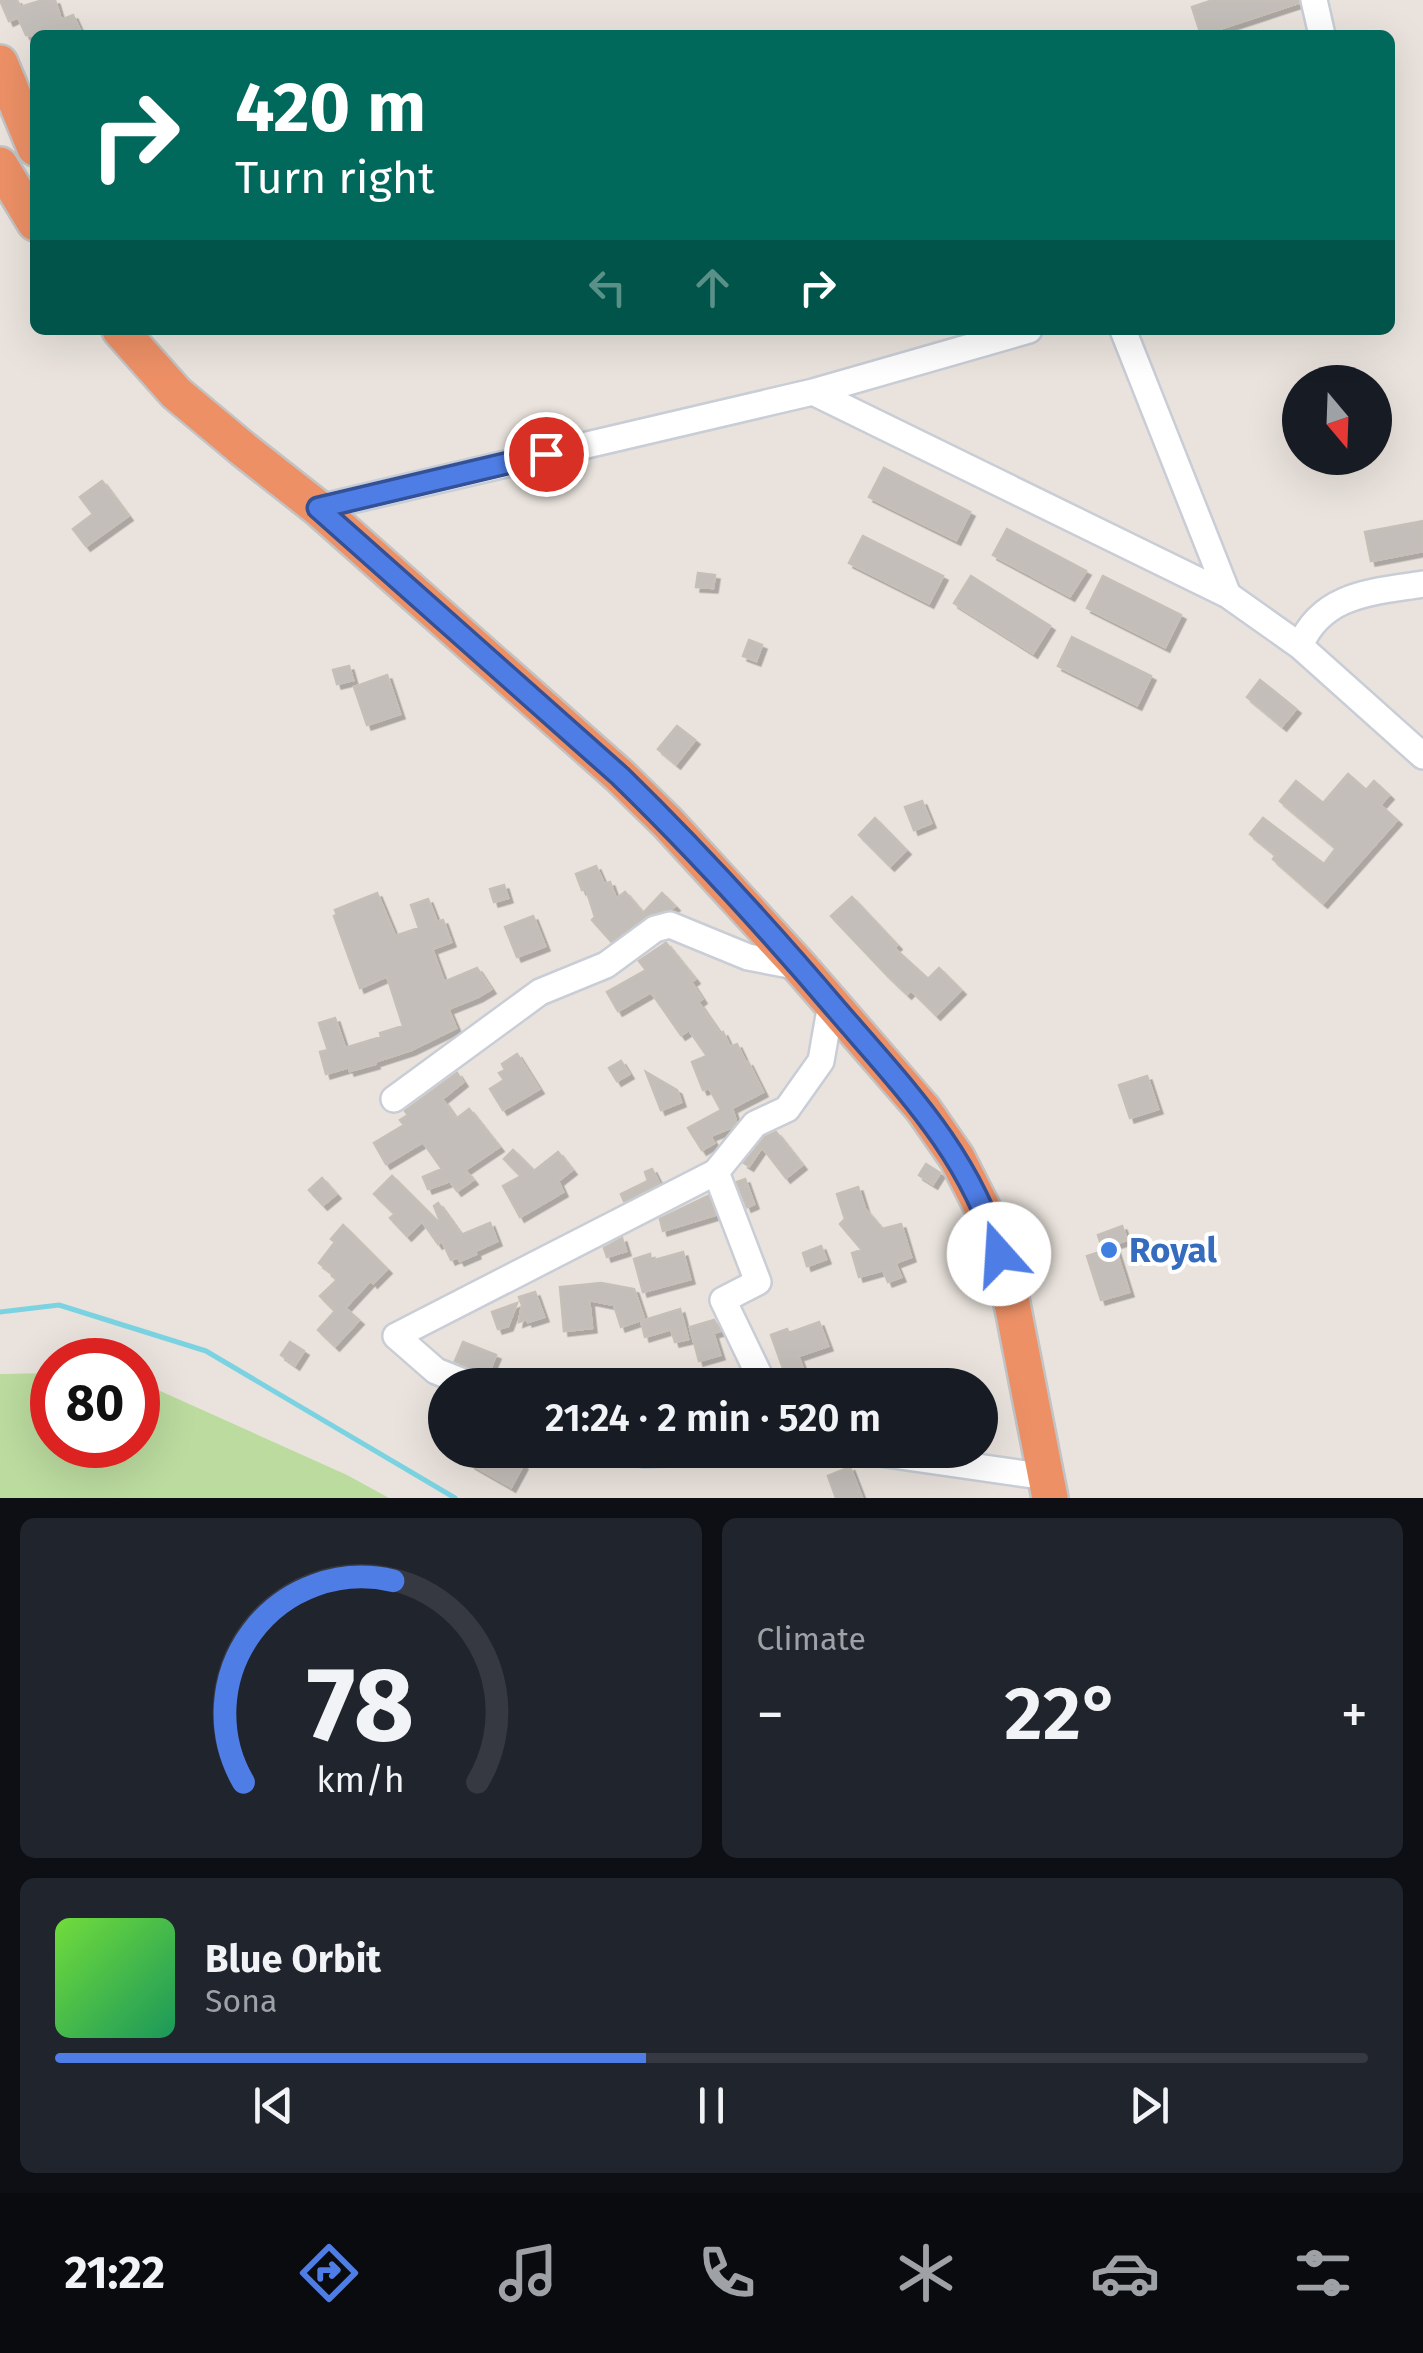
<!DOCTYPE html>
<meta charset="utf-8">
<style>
:root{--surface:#171b24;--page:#20242c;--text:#f1f3f6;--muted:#9ea1a6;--line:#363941;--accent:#4e7de6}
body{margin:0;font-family:"Fira Sans",sans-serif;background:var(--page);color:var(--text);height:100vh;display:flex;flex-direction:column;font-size:38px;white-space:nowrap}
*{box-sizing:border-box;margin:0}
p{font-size:32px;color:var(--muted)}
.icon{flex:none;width:55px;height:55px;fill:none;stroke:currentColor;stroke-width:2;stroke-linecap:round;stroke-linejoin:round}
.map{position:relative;height:1498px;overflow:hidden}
.details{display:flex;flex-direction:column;gap:20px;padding:20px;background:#0d0f14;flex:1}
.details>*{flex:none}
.banner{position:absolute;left:30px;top:30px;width:1365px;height:305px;border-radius:15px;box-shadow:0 10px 40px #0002;background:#00695c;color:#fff;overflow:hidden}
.needle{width:65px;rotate:161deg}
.tools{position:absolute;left:1282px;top:365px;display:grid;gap:20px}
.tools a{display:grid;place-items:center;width:110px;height:110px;border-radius:50%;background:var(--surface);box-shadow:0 10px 40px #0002;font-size:50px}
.speed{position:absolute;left:30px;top:1338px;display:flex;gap:20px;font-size:50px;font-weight:700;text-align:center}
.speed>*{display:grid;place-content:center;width:130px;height:130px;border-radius:50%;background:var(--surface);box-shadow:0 10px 40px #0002;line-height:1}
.speed .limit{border:15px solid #d22;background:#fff;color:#111}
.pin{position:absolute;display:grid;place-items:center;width:85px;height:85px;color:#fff;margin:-42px;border:5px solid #fff;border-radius:50%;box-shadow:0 2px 10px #0007}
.me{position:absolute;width:110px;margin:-55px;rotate:341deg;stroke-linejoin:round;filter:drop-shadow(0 0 8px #0008)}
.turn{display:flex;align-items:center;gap:35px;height:210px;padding:0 40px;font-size:45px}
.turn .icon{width:130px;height:130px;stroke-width:2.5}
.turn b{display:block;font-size:70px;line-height:85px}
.lanes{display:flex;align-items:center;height:95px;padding:0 40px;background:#0003;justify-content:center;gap:50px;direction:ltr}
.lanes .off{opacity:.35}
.big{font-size:75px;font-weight:600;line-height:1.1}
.details .tile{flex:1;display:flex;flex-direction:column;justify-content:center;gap:15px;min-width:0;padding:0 35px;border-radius:15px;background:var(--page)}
.details .dial{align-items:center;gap:0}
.dial svg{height:260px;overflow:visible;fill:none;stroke:var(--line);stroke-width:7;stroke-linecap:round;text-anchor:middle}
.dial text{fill:var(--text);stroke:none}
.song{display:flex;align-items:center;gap:30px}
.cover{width:120px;height:120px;border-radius:15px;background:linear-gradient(135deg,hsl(100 70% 55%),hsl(150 70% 35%))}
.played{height:10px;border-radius:5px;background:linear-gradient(90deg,var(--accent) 45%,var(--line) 45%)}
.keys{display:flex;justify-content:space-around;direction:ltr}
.heat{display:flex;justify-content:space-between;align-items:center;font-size:55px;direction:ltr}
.details .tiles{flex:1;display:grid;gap:20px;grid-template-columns:1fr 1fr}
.tile:last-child{grid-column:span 2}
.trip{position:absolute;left:428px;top:1368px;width:570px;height:100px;border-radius:50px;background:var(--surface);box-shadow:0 10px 40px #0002;font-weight:600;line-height:100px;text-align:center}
.tab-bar{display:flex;height:160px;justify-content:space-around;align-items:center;background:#090b0e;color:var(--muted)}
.tab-bar .icon{width:70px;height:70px}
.tab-bar .current{color:var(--accent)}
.tab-bar b{font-size:45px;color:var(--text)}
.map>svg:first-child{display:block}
.green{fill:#bbdb9f}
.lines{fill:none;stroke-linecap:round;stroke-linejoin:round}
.stream{stroke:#7bd3e1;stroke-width:5}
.building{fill:#c3beb9;stroke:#c5bfb7;stroke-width:2.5;filter:url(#shadow)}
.minor-casing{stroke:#c9cdd6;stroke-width:30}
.highway-casing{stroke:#c3c3c3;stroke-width:40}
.minor{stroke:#fff;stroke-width:25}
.highway{stroke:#ed9066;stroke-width:35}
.route-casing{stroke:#335196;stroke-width:25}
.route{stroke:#4e7de6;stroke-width:18}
.shop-dot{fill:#3f7fe0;stroke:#fff;stroke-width:4}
.labels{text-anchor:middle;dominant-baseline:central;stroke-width:8;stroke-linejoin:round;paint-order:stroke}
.shop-label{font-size:35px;font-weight:bold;fill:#366cbe;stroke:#fff;text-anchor:start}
</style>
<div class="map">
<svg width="1423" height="1498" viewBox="0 0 1423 1498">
<defs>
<filter id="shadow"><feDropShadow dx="4.5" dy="4.5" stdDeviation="0" flood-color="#0004"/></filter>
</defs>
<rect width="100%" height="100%" fill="#eae3dd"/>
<path class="green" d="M 52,1373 L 52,1445 L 138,1445 L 138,1381 L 347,1475 L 389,1498 L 0,1498 L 0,1374 Z"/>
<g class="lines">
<path class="stream" d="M 0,1312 L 59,1305 L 206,1351 L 455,1498"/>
</g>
<path class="building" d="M 0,0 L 17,0 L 20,7 L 43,0 L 55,0 L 61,20 L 73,15 L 82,35 L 26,35 L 18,17 L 9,21 Z
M 1213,0 L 1298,0 L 1298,3 L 1201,35 L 1192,7 Z
M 884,468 L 970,512 L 956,540 L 869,497 Z
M 102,481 L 128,516 L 86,546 L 73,529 L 93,514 L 80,497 Z
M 1423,521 L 1423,551 L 1371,561 L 1365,532 Z
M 1007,529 L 1086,571 L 1070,596 L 993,555 Z
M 863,536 L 943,576 L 929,603 L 849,563 Z
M 698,573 L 715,575 L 713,588 L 696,587 Z
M 971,576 L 1050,626 L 1033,653 L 954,603 Z
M 1103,576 L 1181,615 L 1165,647 L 1087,608 Z
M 1072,637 L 1151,676 L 1137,705 L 1058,666 Z
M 749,640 L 762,645 L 756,661 L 743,656 Z
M 349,666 L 353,680 L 337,684 L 333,670 Z
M 387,675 L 400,714 L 367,725 L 354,687 Z
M 1260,680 L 1296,709 L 1282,726 L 1247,697 Z
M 677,726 L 695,740 L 676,764 L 658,749 Z
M 1348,774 L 1366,790 L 1374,781 L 1389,795 L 1380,805 L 1397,820 L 1323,903 L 1273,859 L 1276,855 L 1250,834 L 1263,818 L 1324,864 L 1336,848 L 1280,801 L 1296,781 L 1323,803 Z
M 922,801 L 931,823 L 914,830 L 905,807 Z
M 875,818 L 906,850 L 890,866 L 859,835 Z
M 596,866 L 604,884 L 610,882 L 616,899 L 625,892 L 643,913 L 662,893 L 675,906 L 671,909 L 646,916 L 611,941 L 592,920 L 595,917 L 586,889 L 582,890 L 576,874 Z
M 504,885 L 508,898 L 494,902 L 490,889 Z
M 377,893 L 395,936 L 419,928 L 411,905 L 428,899 L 437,922 L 443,920 L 451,942 L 432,949 L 444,982 L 477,968 L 491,989 L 478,997 L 448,1009 L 456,1028 L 411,1050 L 374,1062 L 375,1064 L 350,1071 L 349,1067 L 326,1074 L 320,1052 L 328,1050 L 319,1023 L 335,1018 L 345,1048 L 381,1037 L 380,1033 L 403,1026 L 387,976 L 360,988 L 334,916 L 337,915 L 335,910 Z
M 852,897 L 897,945 L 894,948 L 928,979 L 939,968 L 961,990 L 936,1015 L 911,990 L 907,994 L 888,976 L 831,916 Z
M 533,916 L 545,946 L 517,957 L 505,927 Z
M 666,943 L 695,979 L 691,982 L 702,999 L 698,1002 L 720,1034 L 723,1032 L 730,1047 L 737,1044 L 746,1063 L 748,1062 L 763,1092 L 732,1108 L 736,1122 L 730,1128 L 710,1136 L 714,1143 L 702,1150 L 688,1128 L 721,1110 L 709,1088 L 703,1090 L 692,1062 L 707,1056 L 689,1030 L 681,1035 L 651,992 L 618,1011 L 607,992 L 646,970 L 639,961 Z
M 517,1054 L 539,1089 L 503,1110 L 490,1089 L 504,1080 L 499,1073 L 505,1070 L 502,1064 Z
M 621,1061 L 629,1074 L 617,1081 L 609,1068 Z
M 646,1072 L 677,1090 L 681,1102 L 661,1110 Z
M 457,1073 L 463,1082 L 442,1099 L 456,1119 L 469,1109 L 499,1147 L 465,1170 L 473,1180 L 457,1191 L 450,1181 L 428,1189 L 423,1177 L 442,1169 L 423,1142 L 386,1164 L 374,1143 L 404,1125 L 400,1120 L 408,1115 L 405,1111 Z
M 1147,1076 L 1158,1109 L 1130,1118 L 1119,1085 Z
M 776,1132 L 802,1165 L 786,1178 L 762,1147 L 749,1166 L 744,1163 L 765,1137 Z
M 513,1150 L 534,1171 L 558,1152 L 572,1170 L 558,1181 L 563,1192 L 520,1217 L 503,1186 L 521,1176 L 504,1159 Z
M 926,1164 L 940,1173 L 933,1184 L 919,1175 Z
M 652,1169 L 659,1183 L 624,1201 L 621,1194 L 648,1181 L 645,1172 Z
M 392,1176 L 442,1226 L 434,1206 L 438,1203 L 461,1235 L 490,1223 L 497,1241 L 475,1251 L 476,1254 L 460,1261 L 458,1257 L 451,1260 L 442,1241 L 438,1244 L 422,1221 L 407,1236 L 390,1218 L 395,1214 L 374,1194 Z
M 322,1178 L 336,1194 L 323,1205 L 309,1190 Z
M 745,1179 L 754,1204 L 747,1207 L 737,1182 Z
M 858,1187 L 865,1209 L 882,1229 L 901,1224 L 911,1257 L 895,1263 L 901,1277 L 888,1282 L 883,1270 L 859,1277 L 852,1253 L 862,1250 L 840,1224 L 845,1219 L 837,1194 Z
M 708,1196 L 715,1215 L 663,1231 L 660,1219 Z
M 343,1225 L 387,1269 L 373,1283 L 371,1280 L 345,1308 L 359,1320 L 335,1346 L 318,1330 L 335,1311 L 320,1296 L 337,1280 L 332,1276 L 334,1274 L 319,1263 L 335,1242 L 331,1239 Z
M 1122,1226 L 1127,1240 L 1114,1244 L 1129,1292 L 1101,1300 L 1087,1256 L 1103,1251 L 1098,1235 Z
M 622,1238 L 626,1251 L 607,1257 L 604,1248 Z
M 821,1246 L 826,1259 L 807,1266 L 803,1253 Z
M 683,1252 L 690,1279 L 643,1292 L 634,1259 L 650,1254 L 651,1261 Z
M 601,1283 L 634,1289 L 644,1319 L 621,1327 L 614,1305 L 589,1300 L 592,1328 L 564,1331 L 560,1287 Z
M 535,1292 L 544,1317 L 528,1322 L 527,1319 L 519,1322 L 522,1305 L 519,1297 Z
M 517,1303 L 508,1326 L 498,1329 L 492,1312 Z
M 680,1309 L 688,1339 L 675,1342 L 671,1329 L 645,1337 L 641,1321 Z
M 714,1320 L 720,1331 L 713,1333 L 720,1355 L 699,1361 L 690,1327 Z
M 819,1322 L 828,1346 L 798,1356 L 809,1385 L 789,1385 L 771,1335 L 787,1329 L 789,1333 Z
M 290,1342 L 304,1351 L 295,1365 L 281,1355 Z
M 463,1342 L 496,1355 L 486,1379 L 478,1370 L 455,1361 Z
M 510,1370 L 557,1378 L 556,1385 L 508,1385 Z
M 861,1370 L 866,1385 L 824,1385 L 823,1382 Z
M 480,1450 L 496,1450 L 523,1465 L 511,1487 L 471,1464 Z
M 850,1467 L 862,1498 L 836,1498 L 828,1476 Z"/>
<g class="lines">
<defs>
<path id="minor" d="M 1314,0 L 1322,35
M 1123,330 L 1228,595 L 1300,646 L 1423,756
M 813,392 L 1228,595
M 318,508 L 813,392 L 1029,330
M 1300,646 C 1322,593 1374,592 1423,584
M 394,1099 L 540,992 L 606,965 L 655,929 L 670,925 L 748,957 L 800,967
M 471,1385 L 436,1371 L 396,1336 L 716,1172
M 764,1385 L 723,1300 L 758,1282 L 716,1172 L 755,1124 L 787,1109 L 821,1061 L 831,1004
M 634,1450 L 644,1454 L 740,1450
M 858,1450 L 1047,1477"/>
<path id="highway" d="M 0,63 L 35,148
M 0,165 L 35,223
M 120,330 L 176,393 L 243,449 L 318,508 L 620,776 L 668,823 L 800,967 L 923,1109 L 957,1158 L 989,1221 L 1009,1288 L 1050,1498"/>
</defs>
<use href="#minor" class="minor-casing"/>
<use href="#highway" class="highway-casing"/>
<use href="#minor" class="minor"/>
<use href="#highway" class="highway"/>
</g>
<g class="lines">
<defs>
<path id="route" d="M 546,454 L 318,508 L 620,776 C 696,850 768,929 837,1010 C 903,1087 970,1154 999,1254"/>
</defs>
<use href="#route" class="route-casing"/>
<use href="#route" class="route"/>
</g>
<circle class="shop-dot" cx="1109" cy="1250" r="10"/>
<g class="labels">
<g class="shop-label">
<text x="1129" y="1250">Royal</text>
</g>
</g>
</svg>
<div class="tools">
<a><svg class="needle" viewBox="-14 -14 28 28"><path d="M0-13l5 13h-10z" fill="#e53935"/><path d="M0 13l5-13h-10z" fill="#9ea1a6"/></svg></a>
</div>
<div class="speed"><div class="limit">80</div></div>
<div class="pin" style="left:546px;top:454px;background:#d93025"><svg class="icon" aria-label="arrive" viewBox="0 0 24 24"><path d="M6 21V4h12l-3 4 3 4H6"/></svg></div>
<svg class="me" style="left:999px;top:1254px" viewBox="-20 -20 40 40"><circle r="19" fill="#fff"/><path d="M0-13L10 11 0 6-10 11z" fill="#4e7de6"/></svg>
<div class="trip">21:24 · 2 min · 520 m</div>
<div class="banner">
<div class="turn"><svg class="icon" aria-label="right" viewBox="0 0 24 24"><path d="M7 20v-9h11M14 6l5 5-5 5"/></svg><div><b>420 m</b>Turn right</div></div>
<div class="lanes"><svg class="icon off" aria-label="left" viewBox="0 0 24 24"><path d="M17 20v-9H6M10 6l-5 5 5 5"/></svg><svg class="icon off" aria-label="ahead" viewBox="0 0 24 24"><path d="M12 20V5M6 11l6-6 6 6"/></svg><svg class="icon" aria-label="right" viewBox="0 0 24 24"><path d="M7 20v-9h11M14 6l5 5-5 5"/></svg></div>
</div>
</div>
<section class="details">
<div class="tiles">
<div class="tile dial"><svg viewBox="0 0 100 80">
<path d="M14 69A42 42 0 1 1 86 69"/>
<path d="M14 69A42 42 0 0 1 60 7" stroke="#4e7de6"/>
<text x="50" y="56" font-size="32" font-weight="700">78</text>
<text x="50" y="72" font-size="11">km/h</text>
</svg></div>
<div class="tile"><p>Climate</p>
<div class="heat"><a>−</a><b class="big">22°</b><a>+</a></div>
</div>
<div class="tile">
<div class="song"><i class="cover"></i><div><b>Blue Orbit</b><p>Sona</p></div></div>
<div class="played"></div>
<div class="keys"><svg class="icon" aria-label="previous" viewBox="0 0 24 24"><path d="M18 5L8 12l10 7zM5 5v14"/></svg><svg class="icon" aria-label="pause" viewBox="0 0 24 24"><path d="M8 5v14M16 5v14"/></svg><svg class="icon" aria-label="next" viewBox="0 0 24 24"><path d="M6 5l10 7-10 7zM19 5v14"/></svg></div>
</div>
</div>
</section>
<nav class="tab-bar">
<b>21:22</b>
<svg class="icon current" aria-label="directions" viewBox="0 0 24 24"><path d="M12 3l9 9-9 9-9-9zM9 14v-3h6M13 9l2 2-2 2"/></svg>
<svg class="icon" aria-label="music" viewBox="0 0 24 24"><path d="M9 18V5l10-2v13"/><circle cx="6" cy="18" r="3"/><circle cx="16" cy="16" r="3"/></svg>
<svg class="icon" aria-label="phone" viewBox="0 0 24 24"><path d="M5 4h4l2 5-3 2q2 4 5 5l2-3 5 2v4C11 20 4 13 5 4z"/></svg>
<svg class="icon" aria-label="climate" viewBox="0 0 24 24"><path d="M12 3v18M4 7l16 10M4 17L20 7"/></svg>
<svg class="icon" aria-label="car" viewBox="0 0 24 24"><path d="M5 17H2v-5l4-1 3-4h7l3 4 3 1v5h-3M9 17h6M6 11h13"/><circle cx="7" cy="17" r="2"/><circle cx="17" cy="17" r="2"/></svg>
<svg class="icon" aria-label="filters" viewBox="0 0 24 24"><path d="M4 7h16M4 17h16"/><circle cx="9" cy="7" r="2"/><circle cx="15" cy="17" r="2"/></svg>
</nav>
